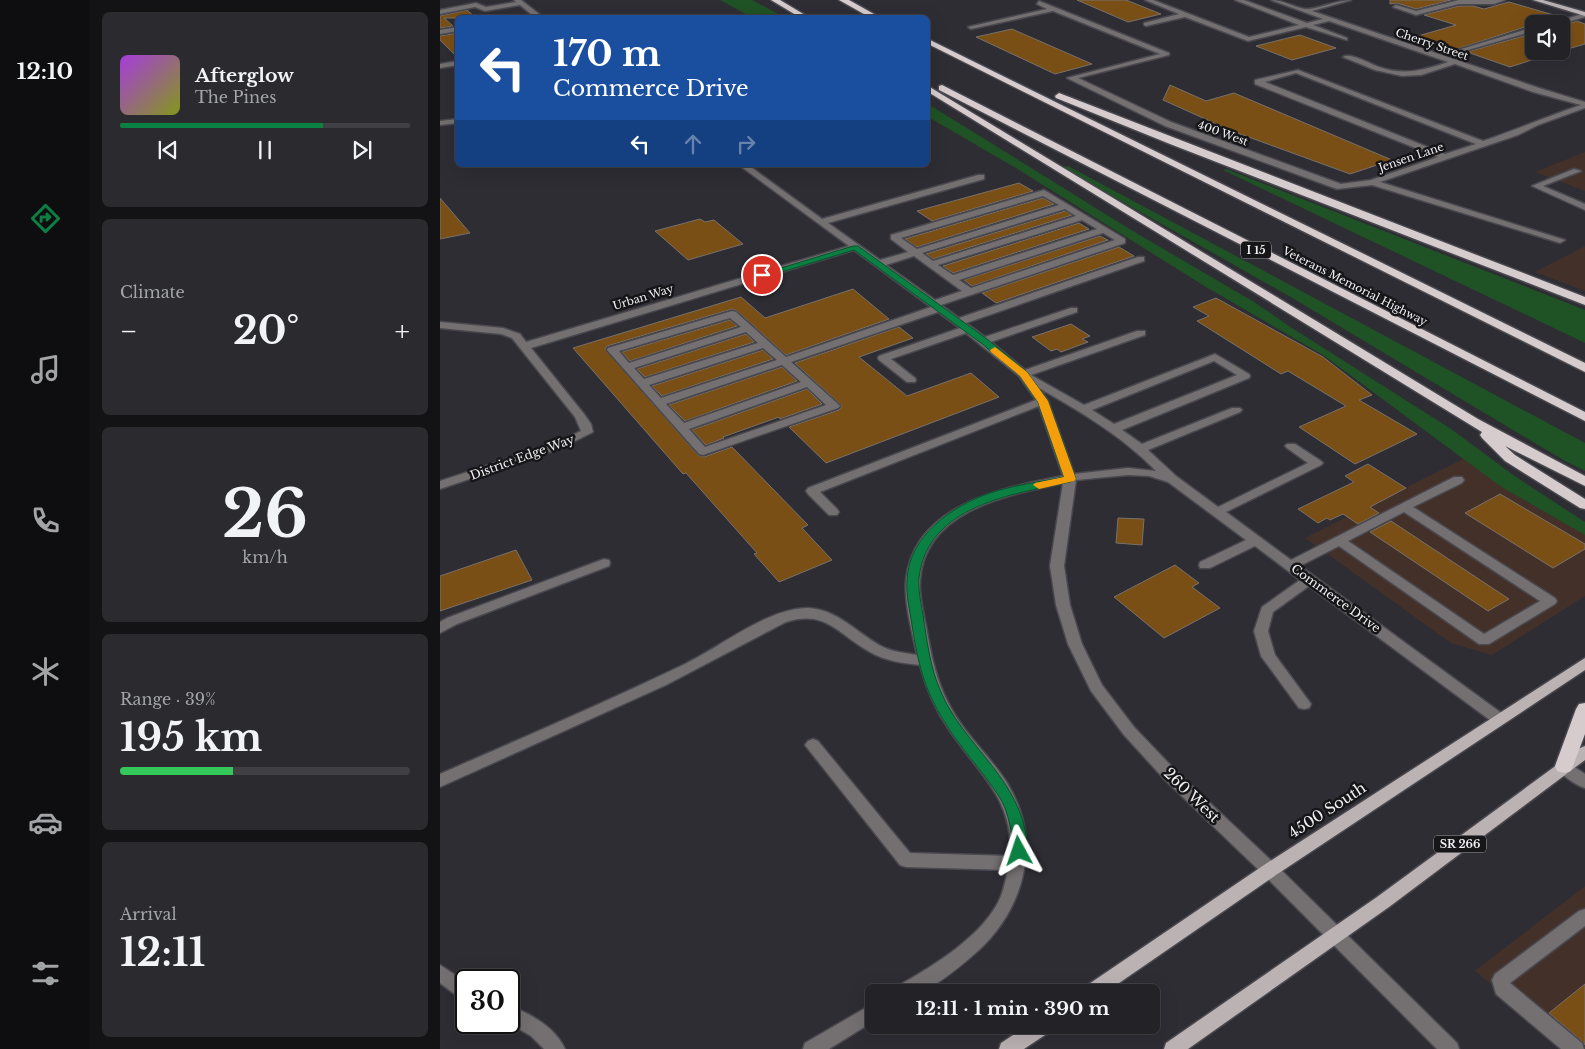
<!DOCTYPE html>
<meta charset="utf-8">
<style>
:root{--surface:#222227;--page:#2a2a2f;--text:#f1f3f6;--muted:#a2a4a7;--line:#3f3f44;--accent:#0b8043}
body{margin:0;font-family:"Libre Baskerville",serif;background:var(--page);color:var(--text);height:100vh;display:flex;flex-direction:column;font-size:19px;white-space:nowrap}
*{box-sizing:border-box;margin:0}
p{font-size:16px;color:var(--muted)}
.icon{flex:none;width:28px;height:28px;fill:none;stroke:currentColor;stroke-width:2;stroke-linecap:round;stroke-linejoin:round}
.map{position:relative;flex:1;overflow:hidden}
.details{display:flex;flex-direction:column;gap:12px;padding:12px;background:#131315;width:350px}
.details>*{flex:none}
.hud{position:absolute;left:15px;top:15px;width:475px;height:152px;border-radius:8px;box-shadow:0 5px 20px #0002,0 0 0 1px var(--line);background:#1a4fa0;color:#fff;overflow:hidden}
.controls{position:absolute;left:1085px;top:15px;display:grid;gap:10px}
.controls a{display:grid;place-items:center;width:45px;height:45px;border-radius:8px;background:var(--surface);box-shadow:0 5px 20px #0002,0 0 0 1px var(--line);font-size:25px}
.speed{position:absolute;left:15px;top:969px;display:flex;gap:10px;font-size:25px;font-weight:700;text-align:center}
.speed>*{display:grid;place-content:center;width:65px;height:65px;border-radius:50%;background:var(--surface);box-shadow:0 5px 20px #0002,0 0 0 1px var(--line);line-height:1}
.speed .limit{border:2px solid #111;border-radius:8px;background:#fff;color:#111}
.pin{position:absolute;display:grid;place-items:center;width:42px;height:42px;color:#fff;margin:-21px;border:2px solid #fff;border-radius:50%;box-shadow:0 1px 5px #0007}
.me{position:absolute;width:55px;margin:-28px;rotate:355deg;stroke-linejoin:round;filter:drop-shadow(0 0 4px #0008)}
.turn{display:flex;align-items:center;gap:18px;height:105px;padding:0 15px;font-size:22px}
.turn .icon{width:65px;height:65px;stroke-width:2.5}
.turn b{display:block;font-size:35px;line-height:42px}
.lanes{display:flex;align-items:center;height:48px;padding:0 15px;background:#0003;justify-content:center;gap:25px;direction:ltr}
.lanes .off{opacity:.35}
.big{font-size:38px;font-weight:700;line-height:1.1}
.details .tile{flex:1;display:flex;flex-direction:column;justify-content:center;gap:8px;min-width:0;padding:0 18px;border-radius:8px;background:var(--page)}
.details .dial{align-items:center;gap:0}
.dial b{font-size:65px;line-height:1}
.song{display:flex;align-items:center;gap:15px}
.cover{width:60px;height:60px;border-radius:8px;background:linear-gradient(135deg,hsl(280 70% 55%),hsl(70 70% 35%))}
.played{height:5px;border-radius:2px;background:linear-gradient(90deg,var(--accent) 70%,var(--line) 70%)}
.keys{display:flex;justify-content:space-around;direction:ltr}
.heat{display:flex;justify-content:space-between;align-items:center;font-size:28px;direction:ltr}
.charge{height:8px;border-radius:4px;background:linear-gradient(90deg,#34c759 39%,var(--line) 0)}
.trip{position:absolute;left:425px;top:984px;width:295px;height:50px;border-radius:8px;background:var(--surface);box-shadow:0 5px 20px #0002,0 0 0 1px var(--line);font-weight:700;line-height:50px;text-align:center}
main{display:flex;flex:1;min-height:0}
.tab-bar{display:flex;flex-direction:column;width:90px;justify-content:space-around;align-items:center;background:#0e0e10;color:var(--muted)}
.tab-bar .icon{width:35px;height:35px}
.tab-bar .active{color:var(--accent)}
.tab-bar b{font-size:22px;color:var(--text)}
.map>svg:first-child{display:block}
.commercial{fill:#433129}
.green{fill:#1f5225}
.building{fill:#7a4f15;stroke:#77716b}
.lines{fill:none;stroke-linecap:round;stroke-linejoin:round}
.minor-casing{stroke:#49484f;stroke-width:3}
.major-casing{stroke:#49484f;stroke-width:3}
.highway-casing{stroke:#49484f;stroke-width:3}
.minor{fill:#747071;fill-rule:evenodd}
.major{fill:#bbb2b4;fill-rule:evenodd}
.highway{fill:#d6ccce;fill-rule:evenodd}
.route{fill:#0b8043;stroke:#07532c}
.slow{fill:#f59e0b}
.labels{text-anchor:middle;dominant-baseline:central;stroke-width:5;stroke-linejoin:round;paint-order:stroke}
.far-street-label{font-size:11px;fill:#eeeef3;stroke:#161619}
.shield{fill:#161619;stroke:#adadb2;stroke-width:1}
.shield-label{font-size:11px;font-weight:bold;fill:#eeeef3}
.street-label{font-size:12px;fill:#eeeef3;stroke:#161619}
.near-street-label{font-size:15px;fill:#eeeef3;stroke:#161619}
</style>
<main>
<nav class="tab-bar">
<b>12:10</b>
<svg class="icon active" aria-label="directions" viewBox="0 0 24 24"><path d="M12 3l9 9-9 9-9-9zM9 14v-3h6M13 9l2 2-2 2"/></svg>
<svg class="icon" aria-label="music" viewBox="0 0 24 24"><path d="M9 18V5l10-2v13"/><circle cx="6" cy="18" r="3"/><circle cx="16" cy="16" r="3"/></svg>
<svg class="icon" aria-label="phone" viewBox="0 0 24 24"><path d="M5 4h4l2 5-3 2q2 4 5 5l2-3 5 2v4C11 20 4 13 5 4z"/></svg>
<svg class="icon" aria-label="climate" viewBox="0 0 24 24"><path d="M12 3v18M4 7l16 10M4 17L20 7"/></svg>
<svg class="icon" aria-label="car" viewBox="0 0 24 24"><path d="M5 17H2v-5l4-1 3-4h7l3 4 3 1v5h-3M9 17h6M6 11h13"/><circle cx="7" cy="17" r="2"/><circle cx="17" cy="17" r="2"/></svg>
<svg class="icon" aria-label="filters" viewBox="0 0 24 24"><path d="M4 7h16M4 17h16"/><circle cx="9" cy="7" r="2"/><circle cx="15" cy="17" r="2"/></svg>
</nav>
<section class="details">
<div class="tile">
<div class="song"><i class="cover"></i><div><b>Afterglow</b><p>The Pines</p></div></div>
<div class="played"></div>
<div class="keys"><svg class="icon" aria-label="previous" viewBox="0 0 24 24"><path d="M18 5L8 12l10 7zM5 5v14"/></svg><svg class="icon" aria-label="pause" viewBox="0 0 24 24"><path d="M8 5v14M16 5v14"/></svg><svg class="icon" aria-label="next" viewBox="0 0 24 24"><path d="M6 5l10 7-10 7zM19 5v14"/></svg></div>
</div>
<div class="tile"><p>Climate</p>
<div class="heat"><a>−</a><b class="big">20°</b><a>+</a></div>
</div>
<div class="tile dial"><b>26</b><p>km/h</p></div>
<div class="tile"><p>Range · 39%</p><b class="big">195 km</b><div class="charge"></div></div>
<div class="tile"><p>Arrival</p><b class="big">12:11</b></div>
</section>
<div class="map">
<svg width="1145" height="1049" viewBox="0 0 1145 1049">
<rect width="100%" height="100%" fill="#2e2d34"/>
<path class="commercial" d="M 1145,152 L 1145,191 L 1095,172 Z
M 1145,246 L 1145,291 L 1095,272 Z
M 1025,458 L 1145,528 L 1145,596 L 1052,655 L 1011,643 L 865,538 Z
M 1145,886 L 1145,1049 L 1128,1049 L 1035,971 Z"/>
<path class="green" d="M 280,0 L 312,0 L 344,17 L 311,17 Z
M 488,104 L 691,230 L 814,302 L 852,328 L 1011,429 L 1076,477 L 1145,522 L 1145,535 L 1060,486 L 883,355 L 766,287 L 576,168 L 488,117 Z
M 628,166 L 1145,443 L 1145,471 L 1125,461 L 849,296 L 621,167 Z
M 786,169 L 1145,310 L 1145,343 L 783,170 Z"/>
<path class="building" d="M 637,0 L 686,0 L 721,14 L 688,22 Z
M 950,0 L 1011,0 L 976,9 L 957,3 L 950,4 Z
M 1069,2 L 1124,18 L 1108,24 L 1094,24 L 1017,49 L 978,36 L 1016,25 L 984,15 L 1019,6 L 1033,6 L 1044,9 Z
M 27,10 L 36,18 L 4,18 L 13,26 L 0,28 L 0,16 Z
M 1137,21 L 1145,24 L 1145,44 L 1121,51 L 1121,26 Z
M 572,29 L 652,64 L 615,74 L 536,37 Z
M 18,33 L 18,58 L 0,40 L 0,36 Z
M 1094,33 L 1094,51 L 1120,51 L 1070,67 L 1027,52 Z
M 860,35 L 896,48 L 852,60 L 816,46 Z
M 730,85 L 766,101 L 794,93 L 952,160 L 910,174 L 792,131 L 723,100 Z
M 579,183 L 593,191 L 492,221 L 477,211 Z
M 0,198 L 30,233 L 0,239 Z
M 603,198 L 614,204 L 477,247 L 465,239 Z
M 625,211 L 632,215 L 493,259 L 486,254 Z
M 260,219 L 265,222 L 274,220 L 303,244 L 248,260 L 215,231 Z
M 639,223 L 649,229 L 513,273 L 503,266 Z
M 660,236 L 668,240 L 532,286 L 524,280 Z
M 679,247 L 694,256 L 556,303 L 542,293 Z
M 413,289 L 449,319 L 346,355 L 297,311 L 292,309 L 167,346 L 165,349 L 258,455 L 264,457 L 292,447 L 368,525 L 362,528 L 392,560 L 339,582 L 314,554 L 317,553 L 246,473 L 243,474 L 133,348 L 301,297 L 325,318 Z
M 776,298 L 883,357 L 932,395 L 919,400 L 977,434 L 915,464 L 859,427 L 906,406 L 848,371 L 841,374 L 757,321 L 769,316 L 753,307 Z
M 290,320 L 297,326 L 190,361 L 182,352 Z
M 631,324 L 650,336 L 642,339 L 648,342 L 621,352 L 617,349 L 611,351 L 592,337 Z
M 459,327 L 473,338 L 419,357 L 467,396 L 531,373 L 559,397 L 386,463 L 349,427 L 399,410 L 402,406 L 355,363 Z
M 306,334 L 314,342 L 205,377 L 197,369 Z
M 323,350 L 333,359 L 222,396 L 212,386 Z
M 342,367 L 357,381 L 245,421 L 229,405 Z
M 367,389 L 382,404 L 340,419 L 339,417 L 283,437 L 284,438 L 266,445 L 252,430 Z
M 928,464 L 966,488 L 930,507 L 939,513 L 918,524 L 903,514 L 890,520 L 887,518 L 878,523 L 858,509 L 914,482 L 905,476 Z
M 1060,494 L 1145,544 L 1145,549 L 1113,568 L 1025,513 Z
M 678,518 L 704,519 L 702,545 L 676,543 Z
M 951,521 L 1069,599 L 1048,611 L 930,532 Z
M 76,550 L 92,580 L 0,611 L 0,576 Z
M 735,565 L 759,583 L 752,587 L 780,608 L 724,638 L 674,597 Z
M 1145,984 L 1145,1045 L 1143,1042 L 1109,1013 Z"/>
<g class="lines">
<defs>
<path id="minor" d="M 74,0 L 81,0 L 104,18 L 96,18 L 80,5 L 45,11 L 35,7 L 0,14 L 0,10 L 36,3 L 46,7 L 76,2 Z
M 705,0 L 713,0 L 809,37 L 859,25 L 795,0 L 804,0 L 867,23 L 883,19 L 831,0 C 843,0 853,7 865,9 C 876,10 897,0 911,0 L 872,11 L 1099,88 L 1145,102 L 1145,108 L 1098,125 L 1078,135 L 940,182 L 1125,240 L 1120,243 L 1117,242 L 932,185 L 897,189 L 725,126 L 627,78 L 720,54 L 613,11 L 531,29 L 528,27 L 607,9 L 597,4 L 599,1 L 729,53 L 729,55 L 638,78 L 731,122 L 901,184 L 931,180 L 998,157 L 815,84 L 815,80 L 858,70 L 1043,141 C 1076,130 1108,116 1141,105 L 1093,92 L 1015,64 L 981,75 L 962,76 L 935,70 L 903,57 C 911,52 930,64 939,67 C 964,76 984,70 1008,62 L 889,21 L 873,25 L 907,38 L 907,40 L 866,27 L 808,41 L 745,17 L 706,26 L 704,25 L 704,23 L 739,14 ZM 856,73 L 1036,144 L 1005,154 L 825,82 Z
M 1019,0 L 1065,0 L 1054,4 L 1019,4 L 976,15 L 953,7 L 956,5 L 976,11 Z
M 1145,13 L 1145,17 L 1121,24 L 1110,24 Z
M 18,27 L 18,31 L 0,34 L 0,30 Z
M 1094,27 L 1094,31 L 1021,52 L 1018,50 Z
M 18,61 L 18,65 L 0,68 L 0,64 Z
M 18,119 L 18,123 L 0,125 L 0,121 Z
M 299,165 L 308,165 L 382,219 L 538,175 L 544,175 L 544,179 L 388,223 L 440,260 L 468,252 L 451,239 L 451,235 L 604,190 L 685,239 L 685,243 L 501,305 L 519,318 L 698,257 L 704,257 L 704,261 L 526,323 L 545,337 L 631,308 L 637,308 L 637,312 L 551,342 L 585,370 L 697,331 L 705,331 L 705,335 L 591,375 L 644,405 L 775,354 L 809,374 L 810,376 L 809,378 L 682,430 L 702,444 L 792,408 L 800,408 L 802,410 L 800,412 L 708,450 L 736,476 L 778,507 L 868,463 L 847,448 L 845,446 L 847,444 L 855,444 L 881,461 L 883,463 L 881,465 L 786,512 L 851,560 L 1014,477 L 1022,477 L 1024,480 L 1022,483 L 973,507 L 1115,598 L 1117,601 L 1115,604 L 1049,644 L 1039,644 L 899,546 L 860,566 L 1064,715 L 1066,719 L 1064,723 L 1059,724 L 1054,723 L 869,586 L 833,612 L 828,631 L 835,655 L 871,704 L 869,708 L 864,709 L 859,708 L 821,656 L 814,631 L 822,607 L 860,580 L 815,546 L 770,568 L 760,568 L 759,565 L 760,562 L 806,540 L 728,482 L 709,476 L 688,475 L 636,480 L 624,566 L 630,605 L 642,644 L 662,685 L 694,727 L 738,773 L 836,865 L 1017,1043 L 1019,1049 L 997,1049 L 824,875 L 726,781 L 684,735 L 651,691 L 628,644 L 616,605 L 610,566 L 623,483 C 568,495 484,510 480,581 C 479,596 483,611 486,626 C 491,654 496,682 511,708 C 526,736 551,757 567,783 C 602,839 586,906 539,950 C 522,965 501,983 481,992 C 474,994 462,993 455,992 L 458,986 C 493,966 545,935 561,896 C 564,888 566,878 568,870 L 466,867 L 460,865 L 365,745 L 368,741 L 373,739 L 378,741 L 470,853 L 570,856 C 574,799 539,774 510,731 C 496,711 486,689 480,665 C 463,663 445,661 430,652 C 399,635 386,609 346,622 L 226,685 L 0,787 L 0,774 C 82,738 164,703 245,664 C 281,647 327,608 368,608 C 397,609 417,633 441,646 C 452,652 465,653 477,655 C 472,631 464,604 466,580 C 474,504 563,488 623,476 L 599,406 L 380,492 L 397,509 L 399,512 L 397,515 L 389,515 L 368,494 L 366,491 L 368,488 L 596,400 L 579,376 L 526,333 L 451,359 L 475,378 L 476,380 L 475,382 L 467,382 L 439,360 L 438,358 L 439,356 L 520,328 L 498,312 L 351,362 L 398,404 L 400,406 L 398,408 L 263,455 L 259,454 L 167,350 L 168,348 L 292,311 L 296,312 L 346,357 L 491,307 L 414,250 L 91,348 L 144,414 L 151,424 L 153,432 L 121,448 L 0,489 L 0,481 L 113,444 L 141,431 L 135,417 L 72,338 L 61,334 L 0,328 L 0,322 L 63,328 L 80,334 L 86,342 L 409,246 ZM 603,196 L 619,205 L 477,249 L 461,238 ZM 625,209 L 636,216 L 493,261 L 482,253 ZM 642,220 L 657,229 L 513,275 L 498,265 ZM 663,233 L 675,240 L 531,288 L 519,280 ZM 474,256 L 522,291 L 495,300 L 446,265 ZM 290,318 L 301,327 L 189,363 L 179,351 ZM 306,332 L 318,343 L 204,379 L 194,368 ZM 323,348 L 337,360 L 221,398 L 209,385 ZM 774,361 L 797,375 L 674,424 L 652,410 ZM 342,365 L 361,382 L 244,423 L 226,404 ZM 367,387 L 386,405 L 265,447 L 249,429 ZM 599,388 C 641,412 682,436 716,471 L 688,468 L 634,474 L 608,401 ZM 964,512 L 1100,601 L 1044,634 L 908,541 Z
M 1134,169 L 1141,171 L 1103,186 L 1145,204 L 1145,210 L 1092,186 Z
M 164,559 L 169,560 L 170,563 L 169,566 L 17,624 L 0,633 L 0,622 L 7,618 Z
M 1124,760 L 1145,774 L 1145,788 C 1135,785 1121,775 1116,766 L 1119,762 Z
M 1145,909 L 1145,926 L 1070,983 L 1142,1043 L 1144,1049 L 1121,1049 L 1056,994 L 1052,980 L 1055,974 L 1139,911 Z
M 0,965 L 26,982 L 26,1000 L 20,998 L 0,983 Z
M 434,1003 L 434,1021 L 389,1049 L 363,1049 L 365,1043 Z
M 69,1006 C 90,1013 116,1028 125,1049 L 104,1049 L 91,1036 L 67,1022 L 69,1022 Z"/>
<path id="major" d="M 1093,0 L 1103,0 L 1145,12 L 1145,16 Z
M 1145,658 L 1145,670 L 836,875 L 666,992 L 643,992 L 646,986 L 824,865 Z
M 1145,746 L 1145,760 L 949,907 L 748,1049 L 724,1049 L 726,1043 L 937,897 L 1140,748 Z
M 588,1025 L 613,1025 L 611,1031 L 584,1049 L 559,1049 L 561,1043 Z"/>
<path id="highway" d="M 331,0 L 340,0 L 370,18 L 361,18 Z
M 399,0 L 409,0 L 441,18 L 431,18 Z
M 488,39 L 1145,363 L 1145,372 L 488,44 Z
M 502,85 L 1145,412 L 1145,421 L 499,90 L 499,86 Z
M 488,86 L 1038,419 L 1145,476 L 1145,486 L 1065,446 L 1075,455 L 1145,499 L 1145,509 L 1140,508 L 1065,461 L 1042,438 L 1040,435 L 1042,432 L 488,92 Z
M 619,93 L 1145,297 L 1145,305 L 730,144 L 616,98 L 615,96 Z
M 1145,703 L 1145,734 L 1133,766 L 1131,771 L 1124,773 L 1117,771 L 1115,766 L 1136,709 L 1139,704 Z"/>
</defs>
<use href="#minor" class="minor-casing"/>
<use href="#major" class="major-casing"/>
<use href="#highway" class="highway-casing"/>
<use href="#minor" class="minor"/>
<use href="#major" class="major"/>
<use href="#highway" class="highway"/>
</g>
<path class="route" d="M 413,246 L 418,246 L 547,339 L 587,372 L 608,401 L 636,479 L 630,482 C 574,494 487,505 479,578 C 478,590 481,603 483,615 C 487,641 490,668 501,692 C 522,742 574,775 585,830 C 587,838 588,847 584,855 L 579,857 L 574,855 C 570,849 573,844 572,837 C 570,824 567,809 560,798 C 543,771 520,748 504,721 C 484,689 478,663 472,625 C 470,611 466,596 467,581 C 468,536 512,506 550,493 C 574,485 600,482 624,477 L 598,402 L 580,376 L 541,343 L 414,250 L 325,277 L 318,275 Z"/>
<path class="slow" d="M 555,347 L 587,372 L 608,401 L 636,479 L 634,481 L 599,489 L 593,485 L 595,483 L 624,477 L 598,402 L 580,376 L 551,352 L 550,350 Z"/>
<g class="labels">
<g class="far-street-label">
<text transform="translate(992 44) rotate(19)">Cherry Street</text>
<text transform="translate(783 133) rotate(20)">400 West</text>
<text transform="translate(971 157) rotate(-19)">Jensen Lane</text>
<text transform="translate(915 286) rotate(27)">Veterans Memorial Highway</text>
<text transform="translate(203 297) rotate(-17)">Urban Way</text>
</g>
<g class="shield">
<rect x="801" y="241.5" width="30" height="17" rx="4"/>
<rect x="994" y="835.5" width="52" height="17" rx="4"/>
</g>
<g class="shield-label">
<text x="816" y="250">I 15</text>
<text x="1020" y="844">SR 266</text>
</g>
<g class="street-label">
<text transform="translate(82 457) rotate(-20)">District Edge Way</text>
<text transform="translate(896 598) rotate(36)">Commerce Drive</text>
</g>
<g class="near-street-label">
<text transform="translate(752 795) rotate(44)">260 West</text>
<text transform="translate(887 810) rotate(-33)">4500 South</text>
</g>
</g>
</svg>
<div class="controls">
<a><svg class="icon" aria-label="sound" viewBox="0 0 24 24"><path d="M4 9h4l5-4v14l-5-4H4zM17 9q2 3 0 6"/></svg></a>
</div>
<div class="speed"><div class="limit">30</div></div>
<div class="pin" style="left:322px;top:275px;background:#d93025"><svg class="icon" aria-label="arrive" viewBox="0 0 24 24"><path d="M6 21V4h12l-3 4 3 4H6"/></svg></div>
<svg class="me" style="left:579px;top:851px" viewBox="-20 -20 40 40"><path d="M0-17L14 15 0 8-14 15z" fill="#0b8043" stroke="#fff" stroke-width="4"/></svg>
<div class="trip">12:11 · 1 min · 390 m</div>
<div class="hud">
<div class="turn"><svg class="icon" aria-label="left" viewBox="0 0 24 24"><path d="M17 20v-9H6M10 6l-5 5 5 5"/></svg><div><b>170 m</b>Commerce Drive</div></div>
<div class="lanes"><svg class="icon" aria-label="left" viewBox="0 0 24 24"><path d="M17 20v-9H6M10 6l-5 5 5 5"/></svg><svg class="icon off" aria-label="ahead" viewBox="0 0 24 24"><path d="M12 20V5M6 11l6-6 6 6"/></svg><svg class="icon off" aria-label="right" viewBox="0 0 24 24"><path d="M7 20v-9h11M14 6l5 5-5 5"/></svg></div>
</div>
</div>
</main>
